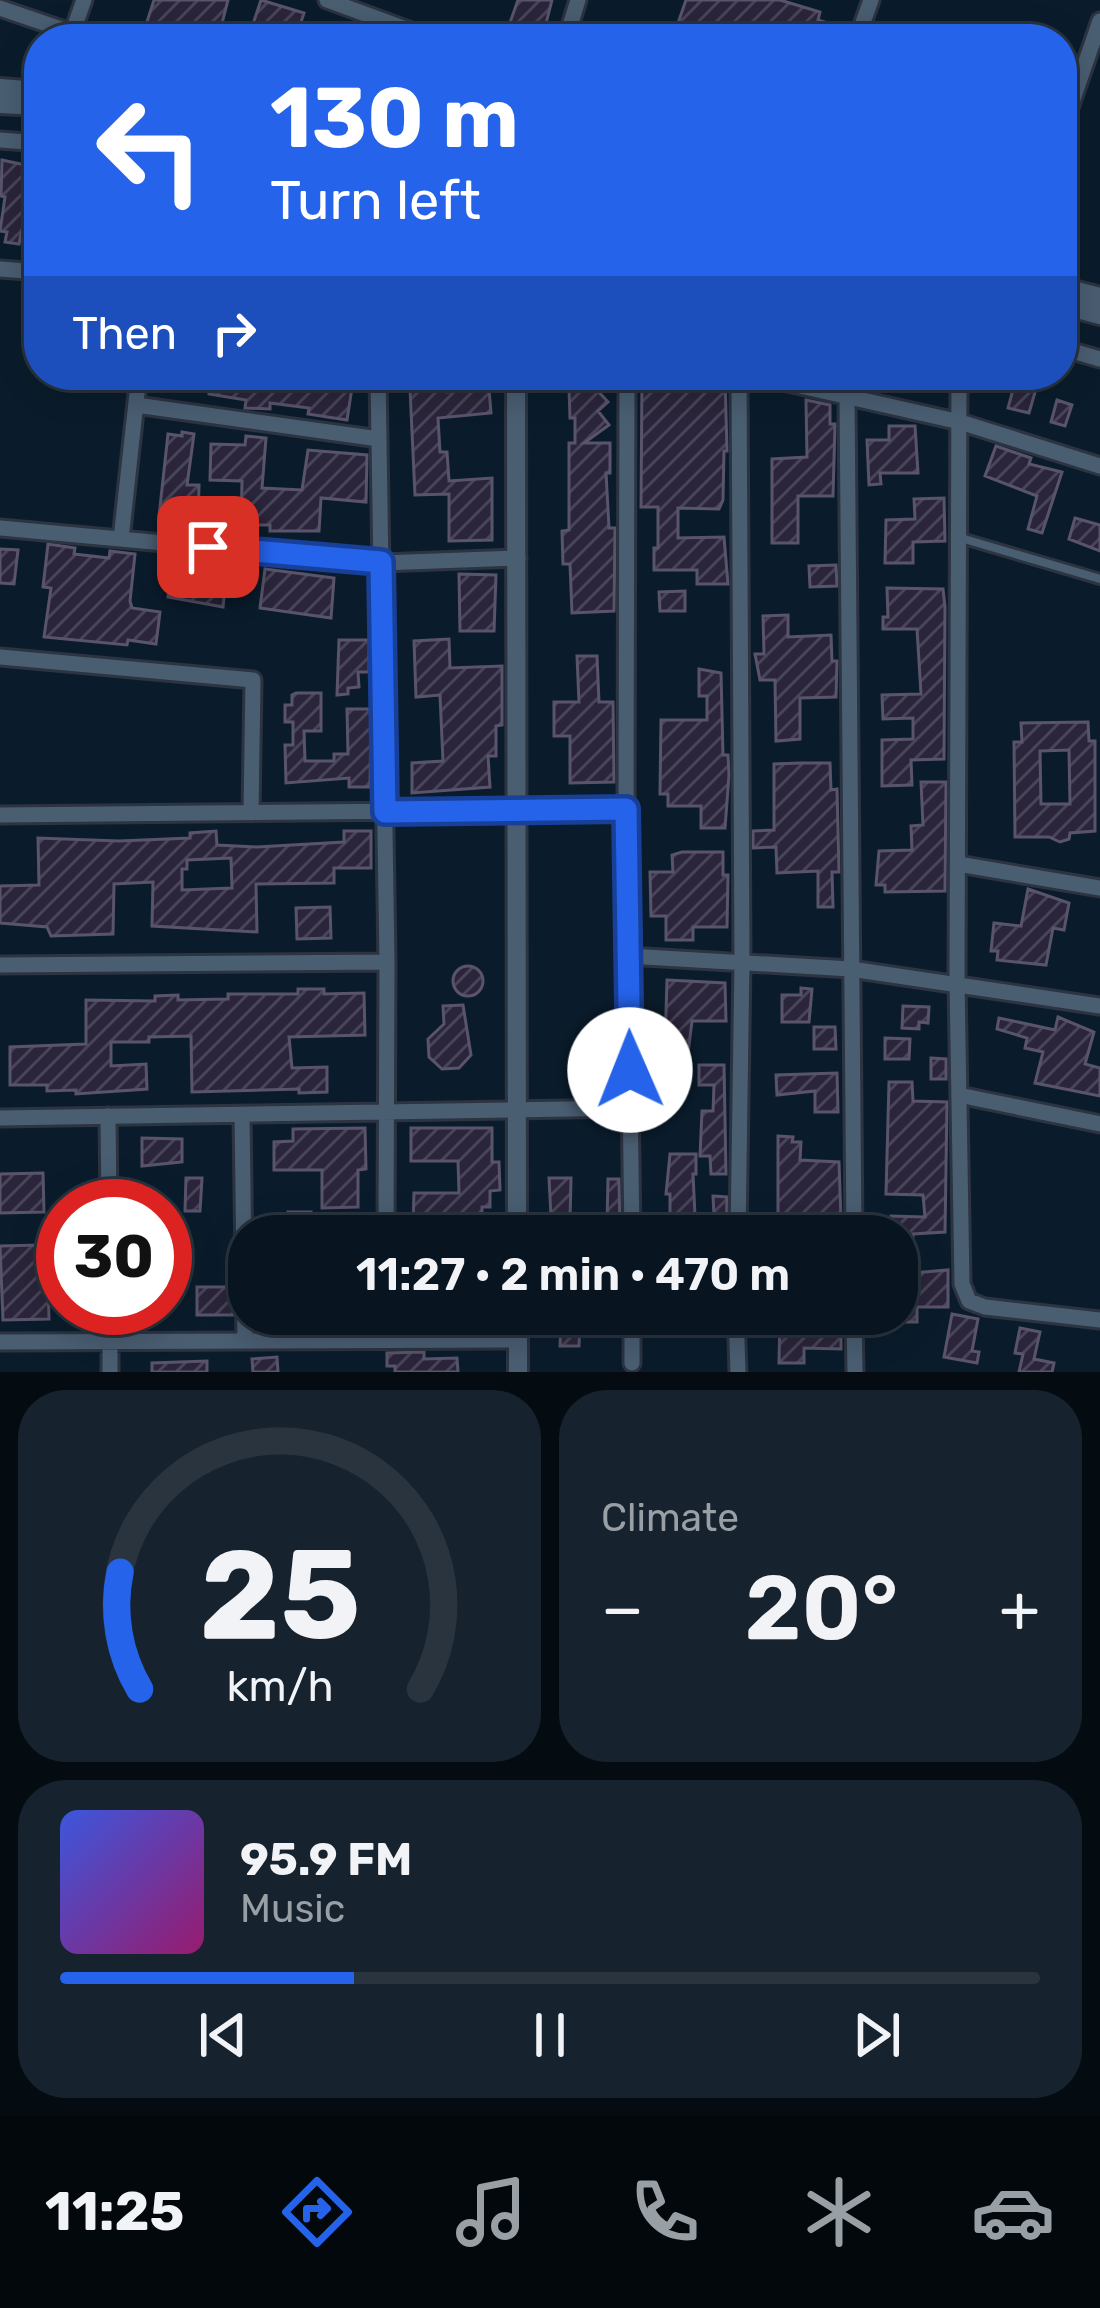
<!DOCTYPE html>
<meta charset="utf-8">
<style>
:root{--surface:#081521;--page:#16222e;--text:#f1f3f6;--muted:#989fa5;--line:#29343f;--accent:#2563eb}
body{margin:0;font-family:Rubik,sans-serif;background:var(--page);color:var(--text);height:100vh;display:flex;flex-direction:column;font-size:45px;white-space:nowrap}
*{box-sizing:border-box;margin:0}
p{font-size:39px;color:var(--muted)}
.icon{flex:none;width:66px;height:66px;fill:none;stroke:currentColor;stroke-width:2;stroke-linecap:round;stroke-linejoin:round}
.map{position:relative;height:1372px;overflow:hidden}
.side{display:flex;flex-direction:column;gap:18px;padding:18px;background:#040c12;flex:1}
.side>*{flex:none}
.hud{position:absolute;left:24px;top:24px;width:1053px;height:366px;border-radius:48px;box-shadow:0 6px 30px #0003,0 0 0 3px var(--line);background:#2563eb;color:#fff;overflow:hidden}
.speed{position:absolute;left:36px;top:1179px;display:flex;gap:24px;font-size:60px;font-weight:700;text-align:center}
.speed>*{display:grid;place-content:center;width:156px;height:156px;border-radius:50%;background:var(--surface);box-shadow:0 6px 30px #0003,0 0 0 3px var(--line);line-height:1}
.speed .limit{border:18px solid #d22;background:#fff;color:#111}
.pin{position:absolute;display:grid;place-items:center;width:102px;height:102px;color:#fff;margin:-51px;border-radius:24px;box-shadow:0 6px 18px #0006}
.me{position:absolute;width:132px;margin:-66px;rotate:359deg;stroke-linejoin:round;filter:drop-shadow(0 0 9px #0008)}
.turn{display:flex;align-items:center;gap:42px;height:252px;padding:0 48px;font-size:54px}
.turn .icon{width:156px;height:156px;stroke-width:2.5}
.turn b{display:block;font-size:84px;line-height:102px}
.then{display:flex;align-items:center;height:114px;padding:0 48px;background:#0003;gap:24px;font-size:45px}
.big{font-size:90px;font-weight:600;line-height:1.1}
.side .card{flex:1;display:flex;flex-direction:column;justify-content:center;gap:18px;min-width:0;padding:0 42px;border-radius:48px;background:var(--page)}
.side .dial{align-items:center;gap:0}
.dial svg{height:312px;overflow:visible;fill:none;stroke:var(--line);stroke-width:7;stroke-linecap:round;text-anchor:middle}
.dial text{fill:var(--text);stroke:none}
.song{display:flex;align-items:center;gap:36px}
.cover{width:144px;height:144px;border-radius:18px;background:linear-gradient(135deg,hsl(230 70% 55%),hsl(320 70% 35%))}
.played{height:12px;border-radius:6px;background:linear-gradient(90deg,var(--accent) 30%,var(--line) 30%)}
.keys{display:flex;justify-content:space-around;direction:ltr}
.heat{display:flex;justify-content:space-between;align-items:center;font-size:66px;direction:ltr}
.side .tiles{flex:1;display:grid;gap:18px;grid-template-columns:1fr 1fr}
.card:last-child{grid-column:span 2}
.trip{position:absolute;left:228px;top:1215px;width:690px;height:120px;border-radius:48px;background:var(--surface);box-shadow:0 6px 30px #0003,0 0 0 3px var(--line);font-weight:600;line-height:120px;text-align:center}
.tabs{display:flex;height:192px;justify-content:space-around;align-items:center;background:#03080d;color:var(--muted)}
.tabs .icon{width:84px;height:84px}
.tabs .active{color:var(--accent)}
.tabs b{font-size:54px;color:var(--text)}
.map>svg:first-child{display:block}
.building{fill:url(#building-hatch);stroke:#59546c;stroke-width:3;fill-rule:evenodd}
.lines{fill:none;stroke-linecap:round;stroke-linejoin:round}
.service-casing{stroke:#2c3341;stroke-width:14}
.minor-casing{stroke:#2c3341;stroke-width:21}
.tertiary-casing{stroke:#2c3341;stroke-width:24}
.service{stroke:#4a5e72;stroke-width:8}
.minor{stroke:#4a5e72;stroke-width:15}
.tertiary{stroke:#4a5e72;stroke-width:18}
.route-casing{stroke:#184099;stroke-width:30}
.route{stroke:#2563eb;stroke-width:21}
</style>
<div class="map">
<svg width="1100" height="1372" viewBox="0 0 1100 1372">
<defs>
<pattern id="building-hatch" width="6" height="6" patternUnits="userSpaceOnUse" patternTransform="scale(3)"><rect width="6" height="6" fill="#2b253b"/><path d="M-1 1l2-2M0 6l6-6M5 7l2-2" fill="none" stroke="#494558"/></pattern>
</defs>
<rect width="100%" height="100%" fill="#0a1c2c"/>
<path class="building" d="M 154,0 L 228,0 L 218,39 L 112,39 L 127,28 L 145,28 Z
M 261,0 L 304,13 L 300,25 L 337,39 L 248,39 Z
M 518,0 L 552,0 L 542,39 L 507,31 Z
M 686,0 L 780,0 L 820,12 L 818,20 L 828,23 L 823,39 L 717,39 L 677,26 Z
M 2,160 L 39,168 L 39,201 L 28,200 L 19,244 L 5,242 L 7,232 L 0,231 L 5,197 L 1,196 Z
M 211,375 L 354,375 L 347,420 L 308,414 L 309,408 L 270,403 L 270,409 L 245,408 L 246,400 L 209,394 Z
M 414,375 L 446,375 L 447,392 L 489,389 L 491,413 L 438,418 L 440,452 L 447,452 L 449,481 L 492,478 L 492,540 L 449,541 L 449,494 L 415,495 L 410,389 L 415,389 Z
M 555,375 L 615,375 L 615,387 L 595,388 L 608,402 L 598,411 L 609,425 L 584,443 L 610,443 L 610,473 L 606,473 L 609,528 L 615,528 L 614,611 L 572,613 L 570,564 L 563,564 L 562,531 L 569,530 L 569,443 L 575,443 L 575,418 L 570,418 L 569,388 L 556,388 Z
M 642,375 L 725,378 L 727,451 L 724,451 L 723,500 L 719,509 L 678,508 L 678,538 L 724,537 L 728,584 L 697,584 L 697,570 L 654,570 L 654,548 L 658,548 L 658,507 L 641,507 Z
M 1017,375 L 1040,375 L 1029,413 L 1008,408 Z
M 806,400 L 830,405 L 830,424 L 835,424 L 833,496 L 798,496 L 798,543 L 772,543 L 772,459 L 807,457 Z
M 1057,400 L 1072,405 L 1065,426 L 1051,422 Z
M 889,426 L 915,426 L 918,473 L 880,473 L 881,484 L 869,485 L 867,440 L 889,440 Z
M 182,432 L 194,434 L 187,485 L 199,485 L 198,522 L 159,516 L 168,434 L 182,436 Z
M 246,436 L 266,438 L 262,488 L 302,490 L 308,450 L 367,455 L 366,502 L 321,498 L 319,531 L 270,531 L 270,525 L 241,525 L 242,481 L 210,480 L 211,444 L 245,445 Z
M 996,446 L 1031,458 L 1029,464 L 1062,472 L 1042,533 L 1028,529 L 1037,496 L 985,476 Z
M 944,498 L 945,541 L 913,542 L 913,563 L 885,563 L 886,520 L 915,519 L 914,499 Z
M 1075,518 L 1100,525 L 1100,551 L 1069,539 Z
M 48,544 L 75,548 L 74,554 L 109,558 L 110,551 L 135,554 L 130,601 L 132,608 L 160,612 L 156,644 L 128,640 L 127,645 L 44,637 L 51,588 L 43,587 Z
M 0,549 L 18,550 L 14,584 L 0,583 Z
M 200,559 L 228,562 L 223,607 L 168,597 L 171,565 L 200,567 Z
M 836,565 L 837,586 L 810,587 L 809,566 Z
M 265,569 L 334,578 L 331,618 L 260,608 Z
M 459,574 L 496,575 L 494,631 L 460,631 Z
M 887,588 L 943,589 L 945,607 L 944,759 L 911,760 L 912,785 L 882,786 L 882,740 L 913,739 L 913,718 L 883,719 L 882,695 L 921,694 L 917,629 L 883,629 L 883,617 L 888,617 Z
M 685,591 L 685,611 L 660,611 L 659,592 Z
M 788,615 L 788,637 L 831,635 L 832,661 L 837,661 L 836,697 L 800,698 L 800,739 L 776,741 L 775,680 L 760,680 L 755,654 L 764,654 L 763,616 Z
M 449,639 L 450,668 L 502,666 L 502,725 L 496,726 L 496,756 L 488,756 L 490,787 L 412,793 L 412,763 L 443,761 L 440,695 L 416,697 L 414,641 Z
M 339,640 L 369,640 L 369,672 L 358,672 L 359,687 L 348,688 L 348,694 L 337,695 Z
M 577,656 L 597,656 L 599,702 L 613,702 L 614,782 L 570,783 L 570,736 L 554,736 L 554,702 L 579,702 Z
M 699,669 L 721,673 L 723,755 L 728,755 L 729,775 L 725,828 L 701,828 L 701,806 L 668,806 L 668,794 L 660,794 L 661,720 L 707,720 L 707,696 L 699,696 Z
M 296,693 L 321,693 L 321,731 L 304,731 L 305,761 L 334,761 L 334,754 L 348,754 L 347,709 L 371,709 L 370,787 L 349,787 L 349,778 L 286,783 L 285,745 L 293,745 L 293,722 L 285,722 L 285,705 L 292,705 L 292,695 Z
M 1088,722 L 1089,741 L 1095,741 L 1095,831 L 1070,833 L 1069,839 L 1060,842 L 1049,837 L 1015,837 L 1014,742 L 1022,742 L 1021,723 ZM 1069,750 L 1070,804 L 1041,804 L 1040,751 Z
M 800,763 L 830,763 L 831,790 L 837,789 L 839,872 L 832,872 L 833,907 L 818,907 L 818,871 L 777,873 L 776,847 L 753,848 L 753,831 L 774,830 L 774,764 Z
M 921,782 L 946,782 L 945,891 L 885,892 L 885,885 L 876,885 L 879,851 L 912,850 L 911,826 L 923,825 Z
M 216,831 L 217,845 L 257,847 L 344,842 L 344,831 L 371,831 L 371,868 L 334,868 L 334,883 L 256,884 L 257,932 L 152,926 L 153,882 L 114,884 L 113,934 L 51,936 L 47,927 L 0,923 L 0,886 L 39,885 L 38,838 L 119,841 L 190,838 L 190,833 ZM 231,858 L 232,888 L 182,890 L 182,869 L 187,869 L 187,860 Z
M 682,852 L 723,852 L 723,875 L 728,875 L 727,927 L 693,927 L 693,940 L 666,940 L 666,916 L 651,916 L 650,872 L 673,872 L 672,855 Z
M 1028,889 L 1069,903 L 1064,930 L 1053,928 L 1046,965 L 997,960 L 998,951 L 991,951 L 994,923 L 1021,926 Z
M 330,907 L 331,938 L 297,939 L 296,908 Z
M453 981a15 15 0 1 1 30 0a15 15 0 1 1-30 0Z
M 667,980 L 725,983 L 726,1021 L 692,1021 L 687,1062 L 656,1063 L 656,1045 L 665,1045 Z
M 801,988 L 812,989 L 809,1022 L 782,1022 L 782,995 L 801,995 Z
M 298,989 L 324,989 L 324,994 L 364,993 L 365,1035 L 289,1037 L 292,1068 L 327,1067 L 327,1092 L 299,1093 L 299,1089 L 192,1092 L 191,1036 L 149,1037 L 149,1042 L 111,1042 L 111,1066 L 146,1064 L 147,1089 L 76,1094 L 76,1090 L 47,1091 L 47,1085 L 10,1085 L 10,1047 L 86,1044 L 86,1000 L 155,1001 L 155,996 L 178,995 L 178,1000 L 228,999 L 228,994 L 298,994 Z
M 463,1005 L 471,1055 L 459,1068 L 442,1069 L 429,1057 L 428,1039 L 444,1024 L 443,1006 Z
M 903,1006 L 929,1007 L 928,1023 L 919,1022 L 919,1029 L 902,1028 Z
M 1058,1017 L 1094,1032 L 1085,1064 L 1100,1068 L 1100,1096 L 1035,1083 L 1043,1052 L 1025,1048 L 1027,1038 L 997,1029 L 999,1018 L 1055,1030 Z
M 814,1027 L 835,1027 L 836,1049 L 814,1049 Z
M 885,1038 L 910,1039 L 909,1059 L 885,1059 Z
M 931,1058 L 946,1059 L 946,1079 L 931,1079 Z
M 699,1065 L 724,1065 L 726,1174 L 711,1174 L 710,1156 L 700,1156 L 702,1111 L 713,1111 L 714,1085 L 699,1085 Z
M 837,1073 L 838,1112 L 815,1112 L 815,1091 L 777,1095 L 776,1075 Z
M 889,1082 L 912,1082 L 913,1101 L 947,1102 L 945,1232 L 913,1234 L 912,1273 L 948,1270 L 948,1307 L 917,1307 L 917,1322 L 897,1322 L 897,1236 L 890,1236 L 891,1216 L 925,1217 L 923,1195 L 886,1194 Z
M 365,1128 L 366,1169 L 358,1170 L 358,1207 L 322,1208 L 322,1170 L 274,1170 L 274,1142 L 293,1141 L 293,1129 Z
M 411,1128 L 492,1128 L 492,1162 L 499,1162 L 500,1190 L 490,1191 L 490,1207 L 482,1207 L 482,1217 L 444,1218 L 445,1236 L 433,1236 L 432,1223 L 413,1224 L 414,1193 L 459,1193 L 458,1161 L 411,1161 Z
M 778,1136 L 793,1137 L 792,1142 L 801,1142 L 800,1160 L 839,1162 L 841,1220 L 837,1220 L 837,1236 L 778,1236 Z
M 142,1138 L 182,1139 L 182,1162 L 142,1166 Z
M 670,1154 L 696,1154 L 696,1174 L 693,1174 L 695,1216 L 670,1215 L 670,1194 L 666,1194 Z
M 43,1173 L 44,1212 L 0,1213 L 0,1174 Z
M 186,1178 L 202,1178 L 200,1211 L 185,1211 Z
M 549,1178 L 571,1178 L 570,1222 L 607,1222 L 608,1179 L 619,1179 L 620,1235 L 552,1236 Z
M 713,1196 L 727,1197 L 726,1236 L 715,1236 Z
M 288,1212 L 311,1212 L 311,1236 L 288,1234 Z
M 40,1245 L 41,1282 L 48,1282 L 49,1319 L 3,1320 L 0,1246 Z
M 165,1246 L 186,1246 L 186,1279 L 165,1279 Z
M 197,1287 L 232,1287 L 233,1315 L 197,1315 Z
M 704,1314 L 724,1314 L 724,1330 L 704,1330 Z
M 780,1314 L 841,1314 L 841,1349 L 804,1348 L 804,1363 L 779,1363 Z
M 952,1314 L 978,1319 L 972,1351 L 979,1352 L 977,1363 L 944,1357 Z
M 561,1321 L 580,1321 L 579,1346 L 560,1346 Z
M 1020,1328 L 1040,1332 L 1034,1359 L 1054,1363 L 1052,1372 L 1019,1372 L 1023,1354 L 1015,1353 Z
M 424,1352 L 424,1359 L 457,1358 L 458,1372 L 395,1372 L 395,1366 L 387,1366 L 387,1353 Z
M 277,1357 L 278,1372 L 253,1372 L 252,1359 Z
M 207,1361 L 207,1372 L 152,1372 L 152,1363 Z"/>
<g class="lines">
<defs>
<path id="service" d="M 961,538 L 1100,579"/>
<path id="minor" d="M 327,0 L 433,39
M 0,8 L 73,33
M 70,39 L 84,0
M 566,39 L 578,0
M 857,39 L 871,0
M 1062,131 L 1100,21
M 0,140 L 39,143
M 0,269 L 39,272
M 1062,348 L 1100,359
M 378,375 L 387,962 L 386,1236
M 627,375 L 626,809 L 632,1236
M 752,375 L 960,422 L 1100,466
M 959,375 L 957,982 L 962,1284 L 969,1301 L 985,1307 L 1100,1320
M 847,396 L 854,1236
M 136,405 L 379,439
M 0,528 L 381,563 L 518,558
M 121,539 L 139,375
M 0,657 L 253,680 L 251,813
M 0,815 L 626,809
M 958,864 L 1100,888
M 628,956 L 851,969 L 1100,1006
M 0,965 L 387,962
M 959,1095 L 1100,1124
M 242,1115 L 245,1341
M 108,1116 L 109,1206
M 0,1118 L 631,1108
M 738,1236 L 742,960 L 739,375
M 110,1308 L 110,1372
M 632,1314 L 632,1363
M 736,1314 L 738,1372
M 854,1314 L 855,1372
M 383,1340 L 384,1314
M 0,1342 L 518,1340"/>
<path id="tertiary" d="M 0,88 L 39,91
M 0,104 L 39,106
M 1062,287 L 1100,297
M 1062,305 L 1100,315
M 516,375 L 517,1236
M 518,1314 L 518,1372"/>
</defs>
<use href="#service" class="service-casing"/>
<use href="#minor" class="minor-casing"/>
<use href="#tertiary" class="tertiary-casing"/>
<use href="#service" class="service"/>
<use href="#minor" class="minor"/>
<use href="#tertiary" class="tertiary"/>
</g>
<g class="lines">
<defs>
<path id="route" d="M 208,547 L 381,562 L 385,812 L 626,809 L 630,1070"/>
</defs>
<use href="#route" class="route-casing"/>
<use href="#route" class="route"/>
</g>
</svg>
<div class="speed"><div class="limit">30</div></div>
<div class="pin" style="left:208px;top:547px;background:#d93025"><svg class="icon" aria-label="arrive" viewBox="0 0 24 24"><path d="M6 21V4h12l-3 4 3 4H6"/></svg></div>
<svg class="me" style="left:630px;top:1070px" viewBox="-20 -20 40 40"><circle r="19" fill="#fff"/><path d="M0-13L10 11 0 6-10 11z" fill="#2563eb"/></svg>
<div class="trip">11:27 · 2 min · 470 m</div>
<div class="hud">
<div class="turn"><svg class="icon" aria-label="left" viewBox="0 0 24 24"><path d="M17 20v-9H6M10 6l-5 5 5 5"/></svg><div><b>130 m</b>Turn left</div></div>
<div class="then">Then<svg class="icon" aria-label="right" viewBox="0 0 24 24"><path d="M7 20v-9h11M14 6l5 5-5 5"/></svg></div>
</div>
</div>
<section class="side">
<div class="tiles">
<div class="card dial"><svg viewBox="0 0 100 80">
<path d="M14 69A42 42 0 1 1 86 69"/>
<path d="M14 69A42 42 0 0 1 9 39" stroke="#2563eb"/>
<text x="50" y="56" font-size="32" font-weight="700">25</text>
<text x="50" y="72" font-size="11">km/h</text>
</svg></div>
<div class="card"><p>Climate</p>
<div class="heat"><a>−</a><b class="big">20°</b><a>+</a></div>
</div>
<div class="card">
<div class="song"><i class="cover"></i><div><b>95.9 FM</b><p>Music</p></div></div>
<div class="played"></div>
<div class="keys"><svg class="icon" aria-label="previous" viewBox="0 0 24 24"><path d="M18 5L8 12l10 7zM5 5v14"/></svg><svg class="icon" aria-label="pause" viewBox="0 0 24 24"><path d="M8 5v14M16 5v14"/></svg><svg class="icon" aria-label="next" viewBox="0 0 24 24"><path d="M6 5l10 7-10 7zM19 5v14"/></svg></div>
</div>
</div>
</section>
<nav class="tabs">
<b>11:25</b>
<svg class="icon active" aria-label="directions" viewBox="0 0 24 24"><path d="M12 3l9 9-9 9-9-9zM9 14v-3h6M13 9l2 2-2 2"/></svg>
<svg class="icon" aria-label="music" viewBox="0 0 24 24"><path d="M9 18V5l10-2v13"/><circle cx="6" cy="18" r="3"/><circle cx="16" cy="16" r="3"/></svg>
<svg class="icon" aria-label="phone" viewBox="0 0 24 24"><path d="M5 4h4l2 5-3 2q2 4 5 5l2-3 5 2v4C11 20 4 13 5 4z"/></svg>
<svg class="icon" aria-label="climate" viewBox="0 0 24 24"><path d="M12 3v18M4 7l16 10M4 17L20 7"/></svg>
<svg class="icon" aria-label="car" viewBox="0 0 24 24"><path d="M5 17H2v-5l4-1 3-4h7l3 4 3 1v5h-3M9 17h6M6 11h13"/><circle cx="7" cy="17" r="2"/><circle cx="17" cy="17" r="2"/></svg>
</nav>
